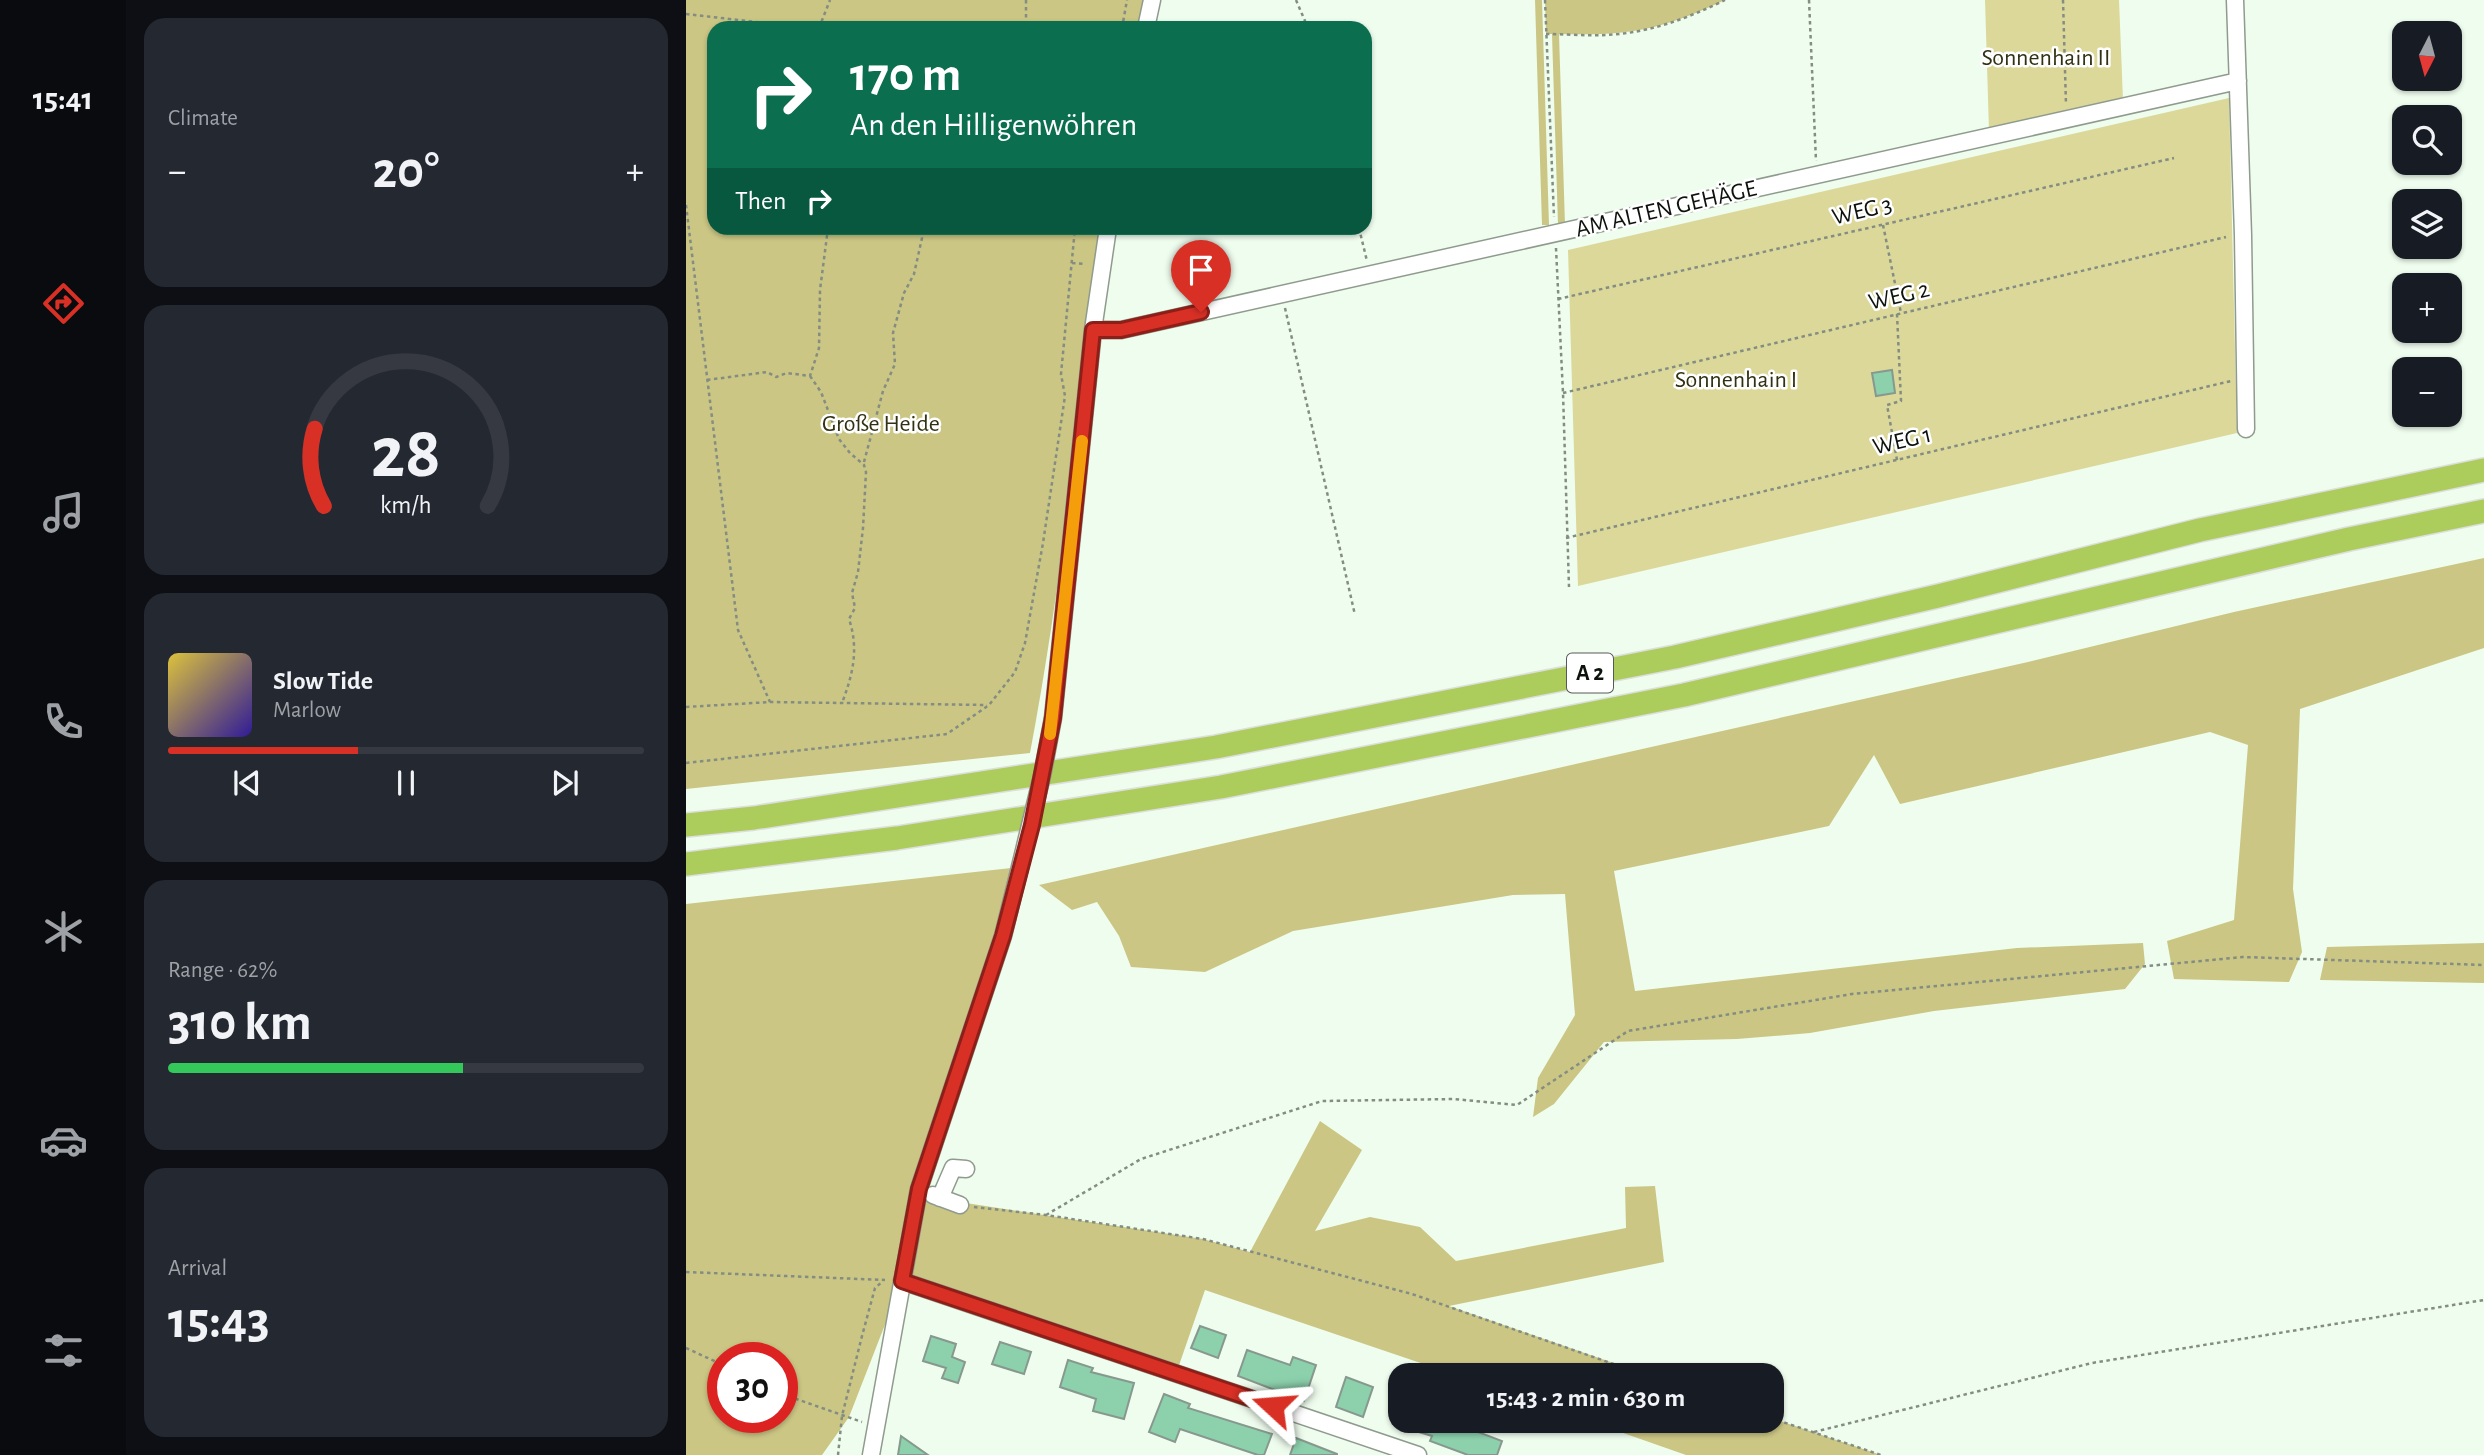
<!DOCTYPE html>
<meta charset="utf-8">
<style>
:root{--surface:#171b24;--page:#242831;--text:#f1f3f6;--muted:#9ea1a6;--line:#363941;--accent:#d93025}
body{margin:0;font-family:"Alegreya Sans",sans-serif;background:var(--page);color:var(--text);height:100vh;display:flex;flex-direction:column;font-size:26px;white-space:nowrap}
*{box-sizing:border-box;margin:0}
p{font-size:23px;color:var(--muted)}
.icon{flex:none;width:38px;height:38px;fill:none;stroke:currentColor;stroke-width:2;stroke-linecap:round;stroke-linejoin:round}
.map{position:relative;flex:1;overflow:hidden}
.panel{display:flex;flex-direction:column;gap:18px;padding:18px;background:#0d0f14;width:560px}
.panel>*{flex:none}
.guide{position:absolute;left:21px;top:21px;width:665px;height:214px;border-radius:21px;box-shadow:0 2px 5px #0004;background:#0b6e4f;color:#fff;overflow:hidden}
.needle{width:46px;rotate:186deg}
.buttons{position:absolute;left:1706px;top:21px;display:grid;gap:14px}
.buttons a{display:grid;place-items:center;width:70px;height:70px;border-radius:14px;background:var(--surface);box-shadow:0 2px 5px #0004;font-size:35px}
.speed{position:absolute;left:21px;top:1342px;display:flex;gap:14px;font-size:35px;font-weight:700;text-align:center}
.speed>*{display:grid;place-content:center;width:91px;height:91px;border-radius:50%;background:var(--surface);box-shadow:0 2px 5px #0004;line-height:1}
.speed .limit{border:10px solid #d22;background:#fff;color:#111}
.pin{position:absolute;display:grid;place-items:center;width:60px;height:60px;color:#fff;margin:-72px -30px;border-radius:50% 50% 50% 0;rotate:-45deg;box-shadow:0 0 7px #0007}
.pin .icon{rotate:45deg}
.me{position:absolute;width:77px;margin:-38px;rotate:289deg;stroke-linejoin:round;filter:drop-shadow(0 0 5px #0008)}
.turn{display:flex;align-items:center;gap:24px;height:147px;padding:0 28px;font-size:32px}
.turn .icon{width:91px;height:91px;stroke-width:2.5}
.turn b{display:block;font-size:49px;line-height:60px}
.then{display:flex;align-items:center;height:66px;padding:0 28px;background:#0003;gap:14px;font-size:26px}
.big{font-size:52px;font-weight:700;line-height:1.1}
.panel .tile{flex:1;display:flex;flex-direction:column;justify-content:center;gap:10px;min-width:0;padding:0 24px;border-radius:21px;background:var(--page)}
.panel .dial{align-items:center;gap:0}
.dial svg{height:182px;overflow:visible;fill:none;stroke:var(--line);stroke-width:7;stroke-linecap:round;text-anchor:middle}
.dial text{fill:var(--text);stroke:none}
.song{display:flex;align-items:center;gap:21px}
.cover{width:84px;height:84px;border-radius:10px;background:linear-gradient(135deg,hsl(50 70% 55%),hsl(250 70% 35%))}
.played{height:7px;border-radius:4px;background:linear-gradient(90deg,var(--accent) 40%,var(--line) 40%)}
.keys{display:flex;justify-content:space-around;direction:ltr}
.heat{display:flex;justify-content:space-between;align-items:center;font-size:38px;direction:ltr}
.charge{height:10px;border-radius:5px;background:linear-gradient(90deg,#34c759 62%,var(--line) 0)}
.trip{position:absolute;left:702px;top:1363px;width:396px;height:70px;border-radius:21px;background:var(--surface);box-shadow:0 2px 5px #0004;font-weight:700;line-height:70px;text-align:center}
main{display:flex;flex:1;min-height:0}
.menu{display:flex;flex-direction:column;width:126px;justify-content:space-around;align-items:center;background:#090b0e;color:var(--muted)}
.menu .icon{width:49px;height:49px}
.menu .on{color:var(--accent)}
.menu b{font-size:32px;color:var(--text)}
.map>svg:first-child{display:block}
.green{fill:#dcd89a}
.forest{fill:#cbc684;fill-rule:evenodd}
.building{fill:#8cd0ac;stroke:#87988e;stroke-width:2}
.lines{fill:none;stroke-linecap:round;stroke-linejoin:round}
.minor-casing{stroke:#8f9b8d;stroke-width:19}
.highway-casing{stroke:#dddedd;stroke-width:26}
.path{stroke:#838d82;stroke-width:2.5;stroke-dasharray:3.5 3.5;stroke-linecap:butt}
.minor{stroke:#fff;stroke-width:16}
.highway{stroke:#accd5b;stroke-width:23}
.minor-bridge-casing{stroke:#8f9b8d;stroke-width:19;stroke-linecap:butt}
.minor-bridge{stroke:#fff;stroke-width:16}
.route-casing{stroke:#8d1f18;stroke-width:18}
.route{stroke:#d93025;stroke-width:12}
.slow{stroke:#f59e0b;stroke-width:12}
.labels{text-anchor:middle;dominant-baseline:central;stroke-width:5;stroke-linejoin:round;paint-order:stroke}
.shield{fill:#fff;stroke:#565956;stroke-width:2}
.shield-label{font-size:23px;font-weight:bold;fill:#0d120d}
.park-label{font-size:24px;fill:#333113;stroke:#fff}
.street-label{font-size:24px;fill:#0d120d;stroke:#fff}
</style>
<main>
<nav class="menu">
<b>15:41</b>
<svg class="icon on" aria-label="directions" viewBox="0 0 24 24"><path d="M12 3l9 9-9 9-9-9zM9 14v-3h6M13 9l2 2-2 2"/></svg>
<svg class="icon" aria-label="music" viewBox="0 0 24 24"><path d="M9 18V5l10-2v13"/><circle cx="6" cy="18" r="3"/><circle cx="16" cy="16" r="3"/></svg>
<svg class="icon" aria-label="phone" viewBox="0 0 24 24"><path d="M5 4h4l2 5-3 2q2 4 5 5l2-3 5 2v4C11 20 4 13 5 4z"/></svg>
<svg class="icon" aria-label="climate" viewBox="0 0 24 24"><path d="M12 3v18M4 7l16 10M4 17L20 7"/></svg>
<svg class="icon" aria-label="car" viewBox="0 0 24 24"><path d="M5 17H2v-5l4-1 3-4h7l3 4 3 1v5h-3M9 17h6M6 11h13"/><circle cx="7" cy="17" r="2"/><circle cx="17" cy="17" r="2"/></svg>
<svg class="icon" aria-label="filters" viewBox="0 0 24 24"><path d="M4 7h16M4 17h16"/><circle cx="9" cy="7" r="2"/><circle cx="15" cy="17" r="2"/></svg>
</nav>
<section class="panel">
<div class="tile"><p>Climate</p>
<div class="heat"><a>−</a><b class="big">20°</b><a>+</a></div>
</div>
<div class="tile dial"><svg viewBox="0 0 100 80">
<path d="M14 69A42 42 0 1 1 86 69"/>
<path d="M14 69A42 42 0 0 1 10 35" stroke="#d93025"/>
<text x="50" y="56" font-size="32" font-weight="700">28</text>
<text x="50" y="72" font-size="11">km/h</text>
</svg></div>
<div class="tile">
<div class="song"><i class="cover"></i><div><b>Slow Tide</b><p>Marlow</p></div></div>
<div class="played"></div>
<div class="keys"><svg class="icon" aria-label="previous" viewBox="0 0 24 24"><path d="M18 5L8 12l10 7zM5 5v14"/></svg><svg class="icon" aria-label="pause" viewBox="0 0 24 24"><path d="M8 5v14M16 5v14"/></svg><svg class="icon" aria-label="next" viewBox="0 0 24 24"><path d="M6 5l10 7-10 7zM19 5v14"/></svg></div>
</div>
<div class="tile"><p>Range · 62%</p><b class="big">310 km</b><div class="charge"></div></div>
<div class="tile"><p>Arrival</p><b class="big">15:43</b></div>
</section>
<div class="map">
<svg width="1798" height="1455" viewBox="0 0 1798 1455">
<rect width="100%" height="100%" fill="#effdee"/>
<path class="green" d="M 1299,0 L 1433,0 L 1437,100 L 1303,131 Z
M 1543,98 L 1551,433 L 892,586 L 882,250 Z"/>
<path class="forest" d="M 0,0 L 457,0 L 452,28 L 28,28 L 28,228 L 414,228 C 394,403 377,579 344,753 L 0,789 Z
M 849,0 L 856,0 L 863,225 L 856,225 Z
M 859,0 L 1039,0 C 976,30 943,36 873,34 L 879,225 L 872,225 L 866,34 L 860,34 Z
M 1798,558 L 1798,648 L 1614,709 L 1607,889 L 1616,952 L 1603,982 L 1488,979 L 1481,941 L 1548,920 L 1562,745 L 1524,732 L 1214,804 L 1188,755 L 1143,826 L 928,871 L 949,991 L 1331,948 L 1457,943 L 1459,964 L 1439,989 L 1248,1011 L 1124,1033 L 1051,1039 L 918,1042 L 868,1104 L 847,1117 L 852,1078 L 889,1015 L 879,894 L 827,895 L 607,931 L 519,972 L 445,967 L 433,936 L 411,902 L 386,910 L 353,885 L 1342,662 L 1548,612 Z
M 334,867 L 233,1188 L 273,1202 L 517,1239 L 564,1252 L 634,1121 L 676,1150 L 629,1231 L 684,1217 L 734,1227 L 770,1261 L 940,1228 L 939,1187 L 969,1186 L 978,1262 L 763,1306 L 962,1375 L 770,1375 L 519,1290 L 490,1374 L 216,1281 L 163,1417 L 136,1455 L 0,1455 L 0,904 ZM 37,1358 L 96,1358 L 96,1418 L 37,1418 Z
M 1798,943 L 1798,983 L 1634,980 L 1641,947 Z
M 1085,1418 L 1195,1455 L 1000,1455 L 903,1421 L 1085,1421 Z"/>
<path class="building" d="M 1206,370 L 1209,393 L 1190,396 L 1186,373 Z
M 514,1326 L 540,1335 L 532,1358 L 505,1348 Z
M 245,1336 L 270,1344 L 266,1357 L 279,1362 L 272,1383 L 256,1378 L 260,1368 L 237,1361 Z
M 314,1342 L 345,1352 L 338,1374 L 306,1364 Z
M 561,1350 L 604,1365 L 607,1357 L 630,1365 L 618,1401 L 552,1376 Z
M 382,1360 L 407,1368 L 405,1372 L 448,1383 L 438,1419 L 407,1411 L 410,1399 L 374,1387 Z
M 660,1377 L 687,1387 L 677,1417 L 650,1407 Z
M 478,1394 L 504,1404 L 502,1408 L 586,1434 L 578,1455 L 572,1455 L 494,1429 L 489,1442 L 463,1432 Z
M 708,1421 L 763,1421 L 816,1441 L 811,1455 L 782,1455 L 744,1441 L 746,1436 L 707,1424 Z
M 215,1436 L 242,1455 L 212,1455 Z
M 610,1438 L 651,1454 L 651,1455 L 604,1455 Z"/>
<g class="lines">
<defs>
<path id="minor" d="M 1549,0 L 1557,235 L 1560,429
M 460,28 L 466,0
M 407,330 L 435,330 L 1552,81
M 367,718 L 407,330 L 422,228
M 247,1195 L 274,1205
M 254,1198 L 267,1168 L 280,1169
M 216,1281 L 732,1455
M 185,1455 L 233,1189 L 317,936 L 334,867"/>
<path id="highway" d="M 0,825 L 68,818 L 530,747 L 989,657 L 1252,596 L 1514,530 L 1798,470
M 0,864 L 211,838 L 535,787 L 998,695 L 1663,539 L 1798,511"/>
</defs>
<use href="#minor" class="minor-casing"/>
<use href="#highway" class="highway-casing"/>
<path class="path" d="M 340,0 L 340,28
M 610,0 L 622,28
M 859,0 L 868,217
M 1123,0 L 1130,161
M 1377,0 L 1380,105
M 0,14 L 123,28
M 133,28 L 144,0
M 436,28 L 441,0
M 860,34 C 879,34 900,36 920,35 C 963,33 1000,19 1039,0
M 0,205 L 52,630 L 84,702
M 1197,225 L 1215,313
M 673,228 L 681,261
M 870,248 L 877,393 L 883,587
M 386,263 L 400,264
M 872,299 L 1488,158
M 599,308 L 669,615
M 1211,314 L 1215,401 L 1201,405 L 1211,460
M 124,376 L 135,392 L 153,439 L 164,453 L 178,465 L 180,472 L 177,528 L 172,572 L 166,593 L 169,608 L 163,619 C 173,649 167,674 156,703
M 21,380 L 81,372 L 90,377 L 101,373 L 124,376 L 133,348 L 134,290 L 142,228
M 877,393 L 1540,237
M 178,462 L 197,391 L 209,364 L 207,333 L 218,293 L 228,274 L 236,238 L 235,228
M 880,538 L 1545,381
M 0,707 L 84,702 L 301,705
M 0,763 L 261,734 L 303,705 L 329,672 L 339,643 L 357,543 L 379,396 L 375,374 L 389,228
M 288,1207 L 360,1215 L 517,1239 L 726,1294 L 962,1376
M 360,1215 L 455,1159 L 636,1101 L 768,1099 L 831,1105 L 942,1031 L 1166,994 L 1557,957 L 1798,965
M 0,1272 L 199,1280
M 0,1348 L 37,1365
M 96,1394 L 176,1422
M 1085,1418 L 1195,1455
M 1128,1432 L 1406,1363 L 1798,1300
M 152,1455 L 156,1416 L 176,1336 L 189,1288 L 197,1281"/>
<use href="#minor" class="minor"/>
<use href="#highway" class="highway"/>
<defs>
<path id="minor-bridge" d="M 334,867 L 356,776 L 367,718"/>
</defs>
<use href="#minor-bridge" class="minor-bridge-casing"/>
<use href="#minor-bridge" class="minor-bridge"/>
</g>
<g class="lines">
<defs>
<path id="route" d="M 515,312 L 435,330 L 407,330 L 367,718 L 346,825 L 317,936 L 233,1189 L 216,1281 L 587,1406"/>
</defs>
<use href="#route" class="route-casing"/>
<use href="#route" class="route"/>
<path class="slow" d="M 364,734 L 396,441"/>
</g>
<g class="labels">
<rect class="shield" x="881" y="653.5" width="46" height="39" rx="5"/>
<g class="shield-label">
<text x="904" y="673">A 2</text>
</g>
<g class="park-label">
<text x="1360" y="58">Sonnenhain II</text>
<text x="1050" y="380">Sonnenhain I</text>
<text x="195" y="424">Große Heide</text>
</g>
<g class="street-label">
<text transform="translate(980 209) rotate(-13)">AM ALTEN GEHÄGE</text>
<text transform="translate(1176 211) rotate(-13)">WEG 3</text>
<text transform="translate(1213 296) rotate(-13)">WEG 2</text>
<text transform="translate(1216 441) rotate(-13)">WEG 1</text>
</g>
</g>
</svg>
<div class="buttons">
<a><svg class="needle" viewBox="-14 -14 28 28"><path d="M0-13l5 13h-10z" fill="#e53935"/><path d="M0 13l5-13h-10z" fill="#9ea1a6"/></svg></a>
<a><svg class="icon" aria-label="search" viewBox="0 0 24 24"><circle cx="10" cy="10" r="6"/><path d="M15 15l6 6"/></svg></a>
<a><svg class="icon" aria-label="layers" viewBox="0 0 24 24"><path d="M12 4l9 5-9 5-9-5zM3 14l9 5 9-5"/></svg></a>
<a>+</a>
<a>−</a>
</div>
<div class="speed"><div class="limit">30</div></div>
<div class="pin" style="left:515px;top:312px;background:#d93025"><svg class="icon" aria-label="arrive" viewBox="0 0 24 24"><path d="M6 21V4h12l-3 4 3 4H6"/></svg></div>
<svg class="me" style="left:587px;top:1406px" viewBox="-20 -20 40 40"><path d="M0-17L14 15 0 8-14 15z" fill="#d93025" stroke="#fff" stroke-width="4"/></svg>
<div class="trip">15:43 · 2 min · 630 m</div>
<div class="guide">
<div class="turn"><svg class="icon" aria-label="right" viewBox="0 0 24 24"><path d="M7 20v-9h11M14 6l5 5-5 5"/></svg><div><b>170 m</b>An den Hilligenwöhren</div></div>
<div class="then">Then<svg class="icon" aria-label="right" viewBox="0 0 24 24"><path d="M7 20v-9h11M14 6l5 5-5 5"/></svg></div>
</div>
</div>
</main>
